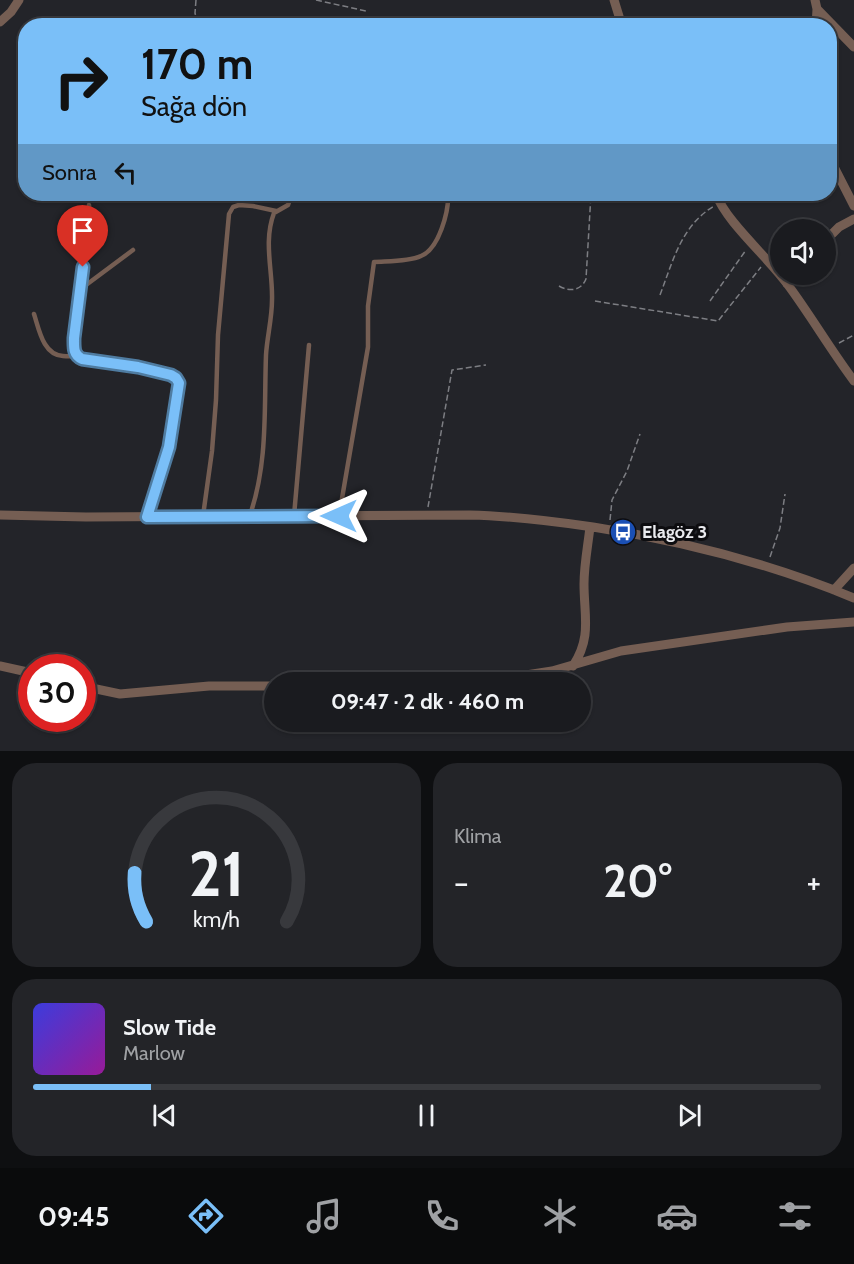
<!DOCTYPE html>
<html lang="tr">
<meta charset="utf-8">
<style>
:root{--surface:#1a1b1f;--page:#232428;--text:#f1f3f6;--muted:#9fa1a4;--line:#38393d;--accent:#7abff8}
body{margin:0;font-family:Cabin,sans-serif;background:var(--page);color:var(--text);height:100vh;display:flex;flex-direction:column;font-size:22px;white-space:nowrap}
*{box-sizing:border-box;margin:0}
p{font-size:20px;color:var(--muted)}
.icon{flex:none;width:33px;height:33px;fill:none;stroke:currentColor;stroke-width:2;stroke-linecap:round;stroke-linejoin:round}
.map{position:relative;height:751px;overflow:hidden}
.drawer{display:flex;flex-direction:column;gap:12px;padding:12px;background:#0e0f11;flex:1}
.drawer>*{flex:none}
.top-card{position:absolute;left:18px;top:18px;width:819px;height:183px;border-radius:24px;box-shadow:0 2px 4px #0004,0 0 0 2px var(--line);background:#7abff8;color:#111;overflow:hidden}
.tools{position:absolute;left:770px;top:219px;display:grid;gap:12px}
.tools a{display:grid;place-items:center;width:66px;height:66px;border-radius:50%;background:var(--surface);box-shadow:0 2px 4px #0004,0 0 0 2px var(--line);font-size:30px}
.speed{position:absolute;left:18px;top:654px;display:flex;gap:12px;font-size:30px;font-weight:700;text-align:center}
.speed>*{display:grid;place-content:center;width:78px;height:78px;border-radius:50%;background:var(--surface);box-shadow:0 2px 4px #0004,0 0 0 2px var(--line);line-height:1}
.speed .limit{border:9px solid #d22;background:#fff;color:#111}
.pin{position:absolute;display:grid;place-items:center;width:51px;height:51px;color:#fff;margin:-62px -26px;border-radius:50% 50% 50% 0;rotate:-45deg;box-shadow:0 0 6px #0007}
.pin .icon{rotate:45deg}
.me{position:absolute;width:66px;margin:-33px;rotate:270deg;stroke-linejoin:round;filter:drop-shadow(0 0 4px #0008)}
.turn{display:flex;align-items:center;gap:21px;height:126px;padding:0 24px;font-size:27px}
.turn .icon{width:78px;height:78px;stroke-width:2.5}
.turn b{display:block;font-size:42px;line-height:51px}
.then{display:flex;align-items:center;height:57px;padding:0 24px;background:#0003;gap:12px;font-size:22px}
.big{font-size:45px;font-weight:700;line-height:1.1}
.drawer .widget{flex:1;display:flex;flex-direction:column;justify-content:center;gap:9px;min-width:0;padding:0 21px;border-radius:24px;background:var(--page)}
.drawer .dial{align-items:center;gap:0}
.dial svg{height:156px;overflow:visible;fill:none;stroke:var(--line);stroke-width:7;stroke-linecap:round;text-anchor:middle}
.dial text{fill:var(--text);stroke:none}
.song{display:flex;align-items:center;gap:18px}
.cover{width:72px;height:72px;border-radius:9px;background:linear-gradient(135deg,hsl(240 70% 55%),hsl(300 70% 35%))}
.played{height:6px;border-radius:3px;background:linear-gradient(90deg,var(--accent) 15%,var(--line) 15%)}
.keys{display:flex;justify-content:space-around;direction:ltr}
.heat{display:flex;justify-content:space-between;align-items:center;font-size:33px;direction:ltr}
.drawer .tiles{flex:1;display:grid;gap:12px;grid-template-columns:1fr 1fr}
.widget:last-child{grid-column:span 2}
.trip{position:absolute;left:264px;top:672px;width:327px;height:60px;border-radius:30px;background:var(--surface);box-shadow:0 2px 4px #0004,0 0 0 2px var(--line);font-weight:700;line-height:60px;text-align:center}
.dock{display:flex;height:96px;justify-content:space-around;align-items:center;background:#0a0b0c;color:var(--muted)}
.dock .icon{width:42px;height:42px}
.dock .current{color:var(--accent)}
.dock b{font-size:27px;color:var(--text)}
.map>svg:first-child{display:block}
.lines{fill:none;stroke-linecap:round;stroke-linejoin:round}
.path{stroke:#7d7e83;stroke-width:1.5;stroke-dasharray:6 3;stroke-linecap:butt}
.service{stroke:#755e53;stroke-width:4.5}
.minor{stroke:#755e53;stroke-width:9}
.route-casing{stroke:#4f7ca1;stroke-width:15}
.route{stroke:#7abff8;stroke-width:10}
.labels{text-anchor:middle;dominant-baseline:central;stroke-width:6;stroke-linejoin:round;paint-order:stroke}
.poi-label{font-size:18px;font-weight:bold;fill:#eaebef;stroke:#0d0d10;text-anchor:start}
</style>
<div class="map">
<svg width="854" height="751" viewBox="0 0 854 751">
<rect width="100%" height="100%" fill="#232429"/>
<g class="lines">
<path class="path" d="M 196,0 L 195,13 L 198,26
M 316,0 L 366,11
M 674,18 L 677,26
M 559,286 C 569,292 581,291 586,279 L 591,194
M 660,295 C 673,261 681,226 714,206
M 595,301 L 718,321 L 761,267
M 710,301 L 746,250
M 839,343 L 854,335
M 428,507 L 452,370 L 486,365
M 610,520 L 612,500 L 627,471 L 640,434
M 770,557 L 780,528 L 785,494"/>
<path class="service" d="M 82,288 L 133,250
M 34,314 C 39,329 43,355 63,356 C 71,357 75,355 82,359 C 99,362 166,368 176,378 C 179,380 179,382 180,386 L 169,447 L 147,517
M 76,356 L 74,348 L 74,338 L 82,288 L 81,276 L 89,243 L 91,226 L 89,205
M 250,515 C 268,463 264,409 266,355 C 267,337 272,319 272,300 C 273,271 263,242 274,213 L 288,205 L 292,194
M 203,516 L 212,451 L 216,400 L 218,335 L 229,214 L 233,207 L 239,205 L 253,206 L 276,211
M 294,516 L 309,345
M 339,516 L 368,347 L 368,306 L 374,262 C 388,261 408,262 421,256 C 439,249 449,211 448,194"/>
<path class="minor" d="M 614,0 L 622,26
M 815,0 L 817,9 L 854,47
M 0,22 L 11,12 L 19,0
M 816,26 L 817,9
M 830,82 L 830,90
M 830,159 L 854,206
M 716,194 C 727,223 768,257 788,285 C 811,316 830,349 854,381
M 825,241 L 839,227 L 854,219
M 787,284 L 795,274
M 0,515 L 86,517 L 470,515 C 512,516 552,521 593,527 C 684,541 769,563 854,598
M 834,590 L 854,568
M 0,666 L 32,673
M 573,666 C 592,637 584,616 584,584 C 584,565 588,545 590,527
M 462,682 L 513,677 L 552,671 L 621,651 L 787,627 L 854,622
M 82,686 L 120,694 L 209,686 L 274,686"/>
</g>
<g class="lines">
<defs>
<path id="route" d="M 83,267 L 74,338 C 74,347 73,355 82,359 L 138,367 L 171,375 L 176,378 L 179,383 L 169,447 L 147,517 L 339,516"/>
</defs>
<use href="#route" class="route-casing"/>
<use href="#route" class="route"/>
</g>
<defs>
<symbol id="bus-disc" viewBox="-11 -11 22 22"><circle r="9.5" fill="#1a4fb4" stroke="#0d0d10"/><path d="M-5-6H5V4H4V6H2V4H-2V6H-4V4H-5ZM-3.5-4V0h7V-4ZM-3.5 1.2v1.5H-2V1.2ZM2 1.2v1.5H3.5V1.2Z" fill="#fff"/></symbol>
</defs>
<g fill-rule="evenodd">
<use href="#bus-disc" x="608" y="517" width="30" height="30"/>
</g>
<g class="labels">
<g class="poi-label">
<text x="642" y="532">Elagöz 3</text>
</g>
</g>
</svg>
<div class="tools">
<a><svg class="icon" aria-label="sound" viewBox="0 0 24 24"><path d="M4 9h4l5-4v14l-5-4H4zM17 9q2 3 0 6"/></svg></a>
</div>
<div class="speed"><div class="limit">30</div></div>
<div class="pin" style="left:83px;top:267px;background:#d93025"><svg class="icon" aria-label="arrive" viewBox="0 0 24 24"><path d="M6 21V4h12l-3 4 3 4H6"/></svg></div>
<svg class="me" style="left:339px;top:516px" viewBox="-20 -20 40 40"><path d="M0-17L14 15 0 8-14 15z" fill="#7abff8" stroke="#fff" stroke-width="4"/></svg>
<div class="trip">09:47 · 2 dk · 460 m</div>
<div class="top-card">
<div class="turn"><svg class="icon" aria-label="right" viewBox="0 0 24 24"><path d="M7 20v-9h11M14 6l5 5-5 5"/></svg><div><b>170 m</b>Sağa dön</div></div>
<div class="then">Sonra<svg class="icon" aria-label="left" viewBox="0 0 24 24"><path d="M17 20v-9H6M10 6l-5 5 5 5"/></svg></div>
</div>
</div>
<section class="drawer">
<div class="tiles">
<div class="widget dial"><svg viewBox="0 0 100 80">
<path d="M14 69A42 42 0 1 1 86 69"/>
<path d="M14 69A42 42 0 0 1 8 44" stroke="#7abff8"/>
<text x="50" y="56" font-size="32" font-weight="700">21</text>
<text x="50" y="72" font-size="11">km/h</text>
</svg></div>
<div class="widget"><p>Klima</p>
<div class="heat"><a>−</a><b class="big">20°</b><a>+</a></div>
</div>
<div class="widget">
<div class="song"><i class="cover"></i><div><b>Slow Tide</b><p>Marlow</p></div></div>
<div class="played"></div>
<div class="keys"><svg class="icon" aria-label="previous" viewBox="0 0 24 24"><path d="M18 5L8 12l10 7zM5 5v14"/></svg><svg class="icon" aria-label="pause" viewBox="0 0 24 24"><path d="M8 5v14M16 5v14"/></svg><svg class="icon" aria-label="next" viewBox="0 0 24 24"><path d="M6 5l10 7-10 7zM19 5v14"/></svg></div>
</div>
</div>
</section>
<nav class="dock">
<b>09:45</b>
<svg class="icon current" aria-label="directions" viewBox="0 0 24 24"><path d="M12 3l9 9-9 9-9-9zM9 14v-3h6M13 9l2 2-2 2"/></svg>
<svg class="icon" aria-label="music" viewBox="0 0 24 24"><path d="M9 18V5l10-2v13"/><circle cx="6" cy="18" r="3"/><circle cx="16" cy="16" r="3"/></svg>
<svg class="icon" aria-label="phone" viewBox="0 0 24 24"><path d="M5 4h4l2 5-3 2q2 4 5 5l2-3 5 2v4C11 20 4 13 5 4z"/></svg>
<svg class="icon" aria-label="climate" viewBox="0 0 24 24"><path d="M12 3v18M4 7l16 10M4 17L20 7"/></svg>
<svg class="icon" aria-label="car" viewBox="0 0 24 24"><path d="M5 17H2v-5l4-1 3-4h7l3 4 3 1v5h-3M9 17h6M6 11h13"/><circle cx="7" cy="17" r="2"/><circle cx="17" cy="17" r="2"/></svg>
<svg class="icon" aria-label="filters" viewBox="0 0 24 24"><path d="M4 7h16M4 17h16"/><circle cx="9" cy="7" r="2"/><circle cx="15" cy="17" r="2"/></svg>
</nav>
